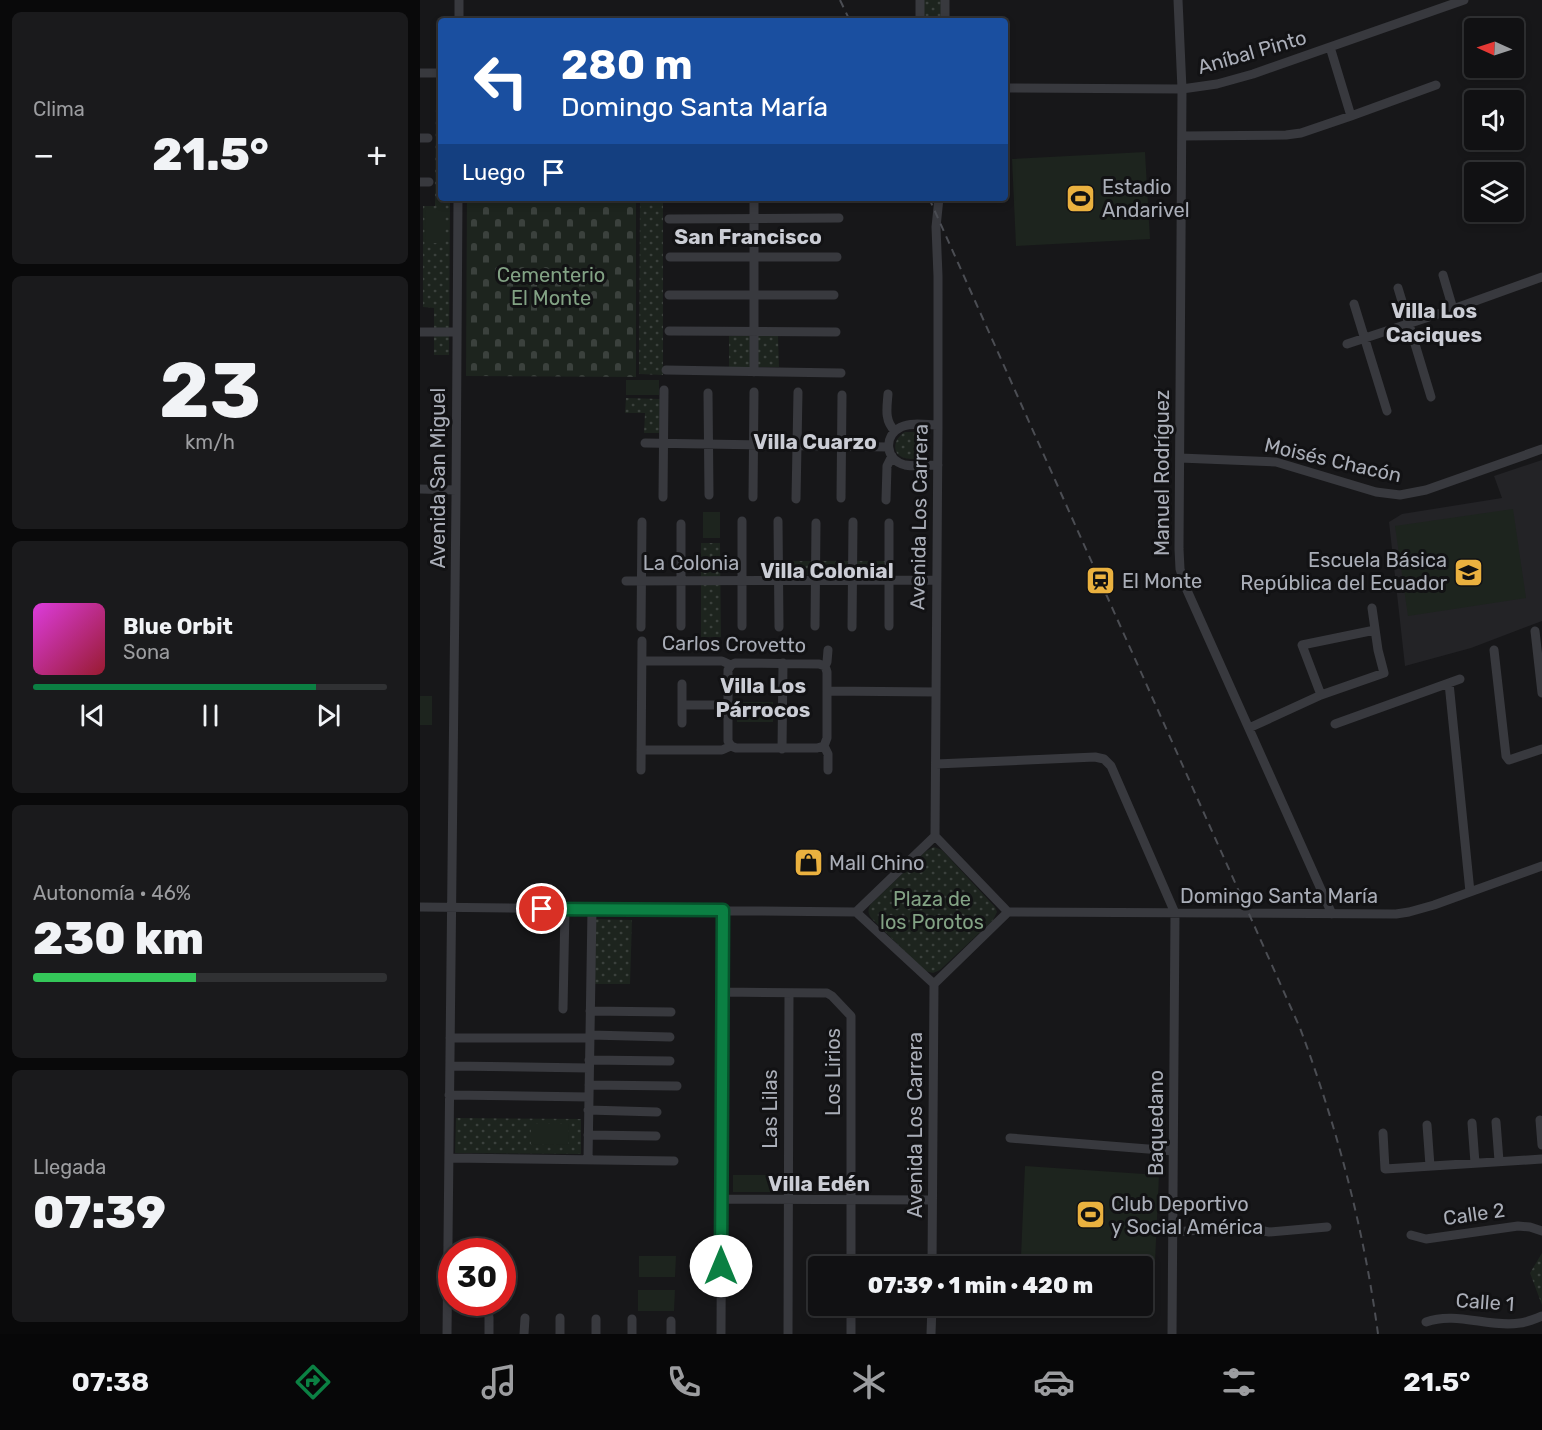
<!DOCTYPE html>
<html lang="es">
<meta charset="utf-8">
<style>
:root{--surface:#111113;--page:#1a1a1c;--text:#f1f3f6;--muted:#9c9da0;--line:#303133;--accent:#0b8043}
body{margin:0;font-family:Rubik,sans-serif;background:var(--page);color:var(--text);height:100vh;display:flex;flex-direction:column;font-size:22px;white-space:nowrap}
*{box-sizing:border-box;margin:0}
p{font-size:20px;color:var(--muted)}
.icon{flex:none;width:33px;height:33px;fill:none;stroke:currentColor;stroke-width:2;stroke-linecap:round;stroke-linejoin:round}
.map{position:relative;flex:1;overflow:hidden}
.drawer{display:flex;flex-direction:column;gap:12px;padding:12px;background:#09090a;width:420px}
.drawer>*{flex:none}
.hud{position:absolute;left:18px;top:18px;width:570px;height:183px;border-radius:6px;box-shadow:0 3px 9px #0003,0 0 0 2px var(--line);background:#1a4fa0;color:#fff;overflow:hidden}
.needle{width:39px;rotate:273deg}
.tools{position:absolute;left:1044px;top:18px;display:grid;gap:12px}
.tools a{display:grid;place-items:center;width:60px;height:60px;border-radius:6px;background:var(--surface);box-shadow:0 3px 9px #0003,0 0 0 2px var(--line);font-size:30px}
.speed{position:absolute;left:18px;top:1238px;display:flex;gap:12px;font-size:30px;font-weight:700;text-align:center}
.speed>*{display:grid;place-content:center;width:78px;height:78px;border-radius:50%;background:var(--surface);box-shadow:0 3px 9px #0003,0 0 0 2px var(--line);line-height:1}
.speed .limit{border:9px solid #d22;background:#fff;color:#111}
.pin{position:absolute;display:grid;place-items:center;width:51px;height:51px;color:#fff;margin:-26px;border:3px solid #fff;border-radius:50%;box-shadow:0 2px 6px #0007}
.me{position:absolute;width:66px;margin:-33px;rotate:0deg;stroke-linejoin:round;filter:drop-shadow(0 0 4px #0008)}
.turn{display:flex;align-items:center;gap:21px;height:126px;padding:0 24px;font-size:27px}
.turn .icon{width:78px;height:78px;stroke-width:2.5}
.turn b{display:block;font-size:42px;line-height:51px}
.then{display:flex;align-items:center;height:57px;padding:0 24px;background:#0003;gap:12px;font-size:22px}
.big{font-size:45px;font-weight:800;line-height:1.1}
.drawer .widget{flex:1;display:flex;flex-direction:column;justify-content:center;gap:9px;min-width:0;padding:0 21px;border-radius:9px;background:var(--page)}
.drawer .dial{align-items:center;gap:0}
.dial b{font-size:78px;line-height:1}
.song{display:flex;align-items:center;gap:18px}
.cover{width:72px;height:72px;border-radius:9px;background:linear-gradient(135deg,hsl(300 70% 55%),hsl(350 70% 35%))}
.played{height:6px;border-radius:3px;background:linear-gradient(90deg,var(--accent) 80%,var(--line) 80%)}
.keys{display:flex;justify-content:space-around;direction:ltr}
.heat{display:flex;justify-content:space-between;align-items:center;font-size:33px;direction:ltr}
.charge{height:9px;border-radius:4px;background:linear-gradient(90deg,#34c759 46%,var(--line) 0)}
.trip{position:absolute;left:388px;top:1256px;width:345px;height:60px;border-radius:6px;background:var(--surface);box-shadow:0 3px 9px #0003,0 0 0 2px var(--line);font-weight:800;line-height:60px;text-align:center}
.menu{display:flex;height:96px;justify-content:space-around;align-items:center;background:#070708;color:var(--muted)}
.menu .icon{width:42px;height:42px}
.menu .on{color:var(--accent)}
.menu b{font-size:27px;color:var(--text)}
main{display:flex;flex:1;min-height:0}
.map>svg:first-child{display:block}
.built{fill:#232326}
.grass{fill:url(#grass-dots)}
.cemetery{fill:url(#cemetery-stones)}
.garden{fill:#1d241e}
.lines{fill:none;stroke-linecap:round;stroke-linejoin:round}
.minor{stroke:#38393e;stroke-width:9}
.rail{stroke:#4b4d53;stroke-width:2;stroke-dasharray:8 6;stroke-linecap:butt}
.route-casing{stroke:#07532c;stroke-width:15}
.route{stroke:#0b8043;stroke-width:10}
.labels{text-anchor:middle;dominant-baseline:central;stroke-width:6;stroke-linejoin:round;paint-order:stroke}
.street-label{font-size:20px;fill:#aaaeb8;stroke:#121214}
.poi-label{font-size:20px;fill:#aaaeb8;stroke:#121214;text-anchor:start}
.park-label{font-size:20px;fill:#82a284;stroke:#121214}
.neighbourhood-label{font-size:21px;font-weight:bold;fill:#cbcdd5;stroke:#121214}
</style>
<main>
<section class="drawer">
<div class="widget"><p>Clima</p>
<div class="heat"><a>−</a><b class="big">21.5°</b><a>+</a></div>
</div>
<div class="widget dial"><b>23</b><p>km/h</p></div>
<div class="widget">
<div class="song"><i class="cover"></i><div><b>Blue Orbit</b><p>Sona</p></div></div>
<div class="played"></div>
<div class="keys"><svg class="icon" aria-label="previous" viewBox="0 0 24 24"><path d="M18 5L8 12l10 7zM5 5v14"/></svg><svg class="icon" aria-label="pause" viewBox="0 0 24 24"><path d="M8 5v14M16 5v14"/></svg><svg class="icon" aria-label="next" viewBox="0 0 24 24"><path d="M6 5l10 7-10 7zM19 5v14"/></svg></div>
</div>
<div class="widget"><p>Autonomía · 46%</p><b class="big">230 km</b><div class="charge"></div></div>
<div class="widget"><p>Llegada</p><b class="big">07:39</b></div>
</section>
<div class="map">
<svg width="1122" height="1334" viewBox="0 0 1122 1334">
<defs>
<pattern id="grass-dots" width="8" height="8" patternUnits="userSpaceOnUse" patternTransform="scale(1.5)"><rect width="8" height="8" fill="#1d241e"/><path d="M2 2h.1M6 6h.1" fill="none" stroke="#3b413d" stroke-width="1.8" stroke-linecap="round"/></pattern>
<pattern id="cemetery-stones" width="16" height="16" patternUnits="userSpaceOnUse" patternTransform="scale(1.5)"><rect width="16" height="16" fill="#1d241e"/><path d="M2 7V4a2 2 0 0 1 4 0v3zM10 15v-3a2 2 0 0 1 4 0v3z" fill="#3b413d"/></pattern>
</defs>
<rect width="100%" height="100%" fill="#171719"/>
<path class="built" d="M 1122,460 L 1122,621 L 1051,648 L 985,666 L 969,522 L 982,514 L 1082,498 L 1074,476 Z"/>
<path class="grass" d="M 504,0 L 523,0 L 522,21 L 504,21 Z
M 16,101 L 21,101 L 21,198 L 30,198 L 29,355 L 14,355 L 14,308 L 3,307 L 3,206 L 15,206 Z
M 220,198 L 243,198 L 243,375 L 219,374 Z
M 309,336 L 358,336 L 359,367 L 309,367 Z
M 206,398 L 240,399 L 239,433 L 224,433 L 225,413 L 205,413 Z
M 485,432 L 504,432 L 504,458 C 499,458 490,460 485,458 C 470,454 474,438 485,432 Z
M 281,543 L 300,543 L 301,637 L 281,637 Z
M 363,561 L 465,561 L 465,572 L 461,575 L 363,575 Z
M 514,847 L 522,850 L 575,907 L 577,912 L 573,920 L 520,970 L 513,973 L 505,971 L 452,919 C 448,914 447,910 451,904 L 506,851 Z
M 175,919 L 212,920 L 210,984 L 174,984 Z
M 36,1118 L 161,1119 L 161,1154 L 35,1153 Z
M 1122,1253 L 1122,1305 L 1110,1273 Z"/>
<path class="cemetery" d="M 47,198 L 216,198 L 216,377 L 46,376 Z"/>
<path class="garden" d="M 725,152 L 730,239 L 596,246 L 592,159 Z
M 5,210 L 25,210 L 25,243 L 6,243 Z
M 206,380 L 239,380 L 239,395 L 206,395 Z
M 1093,509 L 1106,598 L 988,616 L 975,526 Z
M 283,512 L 300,512 L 300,538 L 283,538 Z
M 0,696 L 12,696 L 12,725 L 0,725 Z
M 317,702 L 353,702 L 353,722 L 317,722 Z
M 111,1124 L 149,1124 L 148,1145 L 111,1144 Z
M 605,1166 L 739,1175 L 735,1262 L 601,1256 Z
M 313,1175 L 352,1175 L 352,1192 L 313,1192 Z
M 219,1256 L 256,1256 L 255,1277 L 219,1277 Z
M 218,1290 L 255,1290 L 254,1311 L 218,1311 Z"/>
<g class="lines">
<path class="minor" d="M 758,0 L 762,89 L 759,549 L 760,569 L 766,588 L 912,914
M 39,21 L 39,0
M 500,21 L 500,0
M 525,21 L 525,0
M 910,47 L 931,116
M 0,73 L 21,73
M 585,88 L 762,89 L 797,84 L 833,74 L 1044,0
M 762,136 L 866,135 L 881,133 L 931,116 L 1016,85
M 0,138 L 8,138
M 0,182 L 9,182
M 334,198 L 334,372
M 249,219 L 419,218
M 250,257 L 417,257
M 1023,275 L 1033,309
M 978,288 L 1011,397
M 249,295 L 414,295
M 934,304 L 967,411
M 249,331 L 416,332
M 0,332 L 37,332
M 927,344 L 1033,309 L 1122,277
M 246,370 L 421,373
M 288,393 L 289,495
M 468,394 C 467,407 464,421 475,431
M 225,443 L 468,447
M 760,458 L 856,462 L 956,492 L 980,495 L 1006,490 L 1122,449
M 518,465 C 507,465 495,467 485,465 C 465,460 463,436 481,427 C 492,422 507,425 518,425
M 0,489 L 36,490
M 243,497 L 244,390
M 333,497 L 334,392
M 421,498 L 422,395
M 376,499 L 378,392
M 466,500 L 467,466 L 472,456
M 358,521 L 359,627
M 206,581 L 517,580
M 261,626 L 261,524
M 322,626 L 322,521
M 395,626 L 396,523
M 469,626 L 469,523
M 221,627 L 222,522
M 432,627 L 433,522
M 1115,631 L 1122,693
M 1074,650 L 1086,756 L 1089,760 L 1122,749
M 222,661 L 302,661 L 311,665 L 315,663 L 399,664 L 405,666
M 1029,683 L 1050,892
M 262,684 L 262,723
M 407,691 L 516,692
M 901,695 L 882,645 L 955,630
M 262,705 L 308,705
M 915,724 L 1040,679
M 829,728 L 901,695 L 964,673 L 958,650 L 952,608
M 311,746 L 308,741 L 308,670 L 311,665
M 404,746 L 407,738 L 407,672 L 405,666 L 407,662 L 408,650
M 404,746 L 408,754 L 408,770
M 362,749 L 363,663
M 221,750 L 302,750 L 311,746 L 316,748 L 397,748 L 404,746
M 516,764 L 675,757 L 684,759 L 691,766 L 755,913 L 752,1334
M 221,770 L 222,641
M 515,836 L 518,425 L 518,276 L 516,227 L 519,198
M 515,836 L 588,912
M 0,907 L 436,912
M 436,912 L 515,836
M 436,912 L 514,984
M 588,912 L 976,914 L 989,912 L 1014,905 L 1122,866
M 514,984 L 588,912
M 302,992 L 407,993 L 412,996 L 431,1016 L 431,1266
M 143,1009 L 145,909
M 170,1011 L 251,1012
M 170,1035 L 250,1037
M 30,1038 L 170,1038
M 169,1060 L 250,1061
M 30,1066 L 169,1068
M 169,1085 L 257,1086
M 29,1095 L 169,1097
M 168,1110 L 237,1112
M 1120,1120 L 1122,1145
M 1076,1122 L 1079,1161
M 1052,1123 L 1055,1163
M 1007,1125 L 1010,1166
M 963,1133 L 965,1169 L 1122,1159
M 168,1135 L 236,1136
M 590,1138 L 753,1151
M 29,1158 L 254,1161
M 168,1160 L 172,909
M 302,1199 L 512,1200
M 753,1232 L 823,1227 L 849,1232 L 907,1227
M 991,1235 L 1006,1239 L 1098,1226 L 1110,1227 L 1122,1231
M 28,1249 L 80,1250
M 512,1266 L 514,984
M 1006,1322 C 1036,1311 1069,1328 1100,1323 C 1108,1322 1115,1319 1122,1316
M 27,1334 L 36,498 L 38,198
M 69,1334 L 69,1317
M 104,1334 L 105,1318
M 140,1334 L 140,1318
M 176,1334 L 176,1319
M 212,1334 L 212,1319
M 251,1334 L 251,1321
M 301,1334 L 303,910
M 368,1334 L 369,993
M 431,1334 L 431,1305
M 511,1334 L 512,1305"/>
<path class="rail" d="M 420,0 L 430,21
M 509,198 L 880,1028 C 917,1127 944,1229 958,1334"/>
</g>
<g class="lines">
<defs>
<path id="route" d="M 122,909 L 303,910 L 301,1266"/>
</defs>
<use href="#route" class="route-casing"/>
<use href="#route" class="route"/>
</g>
<defs>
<symbol id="stadium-square" viewBox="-11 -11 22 22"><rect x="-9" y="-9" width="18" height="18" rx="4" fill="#eab13f" stroke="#121214"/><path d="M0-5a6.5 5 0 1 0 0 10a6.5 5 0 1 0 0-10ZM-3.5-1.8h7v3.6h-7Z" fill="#111"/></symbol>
<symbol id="school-square" viewBox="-11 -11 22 22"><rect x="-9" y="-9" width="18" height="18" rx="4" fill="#eab13f" stroke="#121214"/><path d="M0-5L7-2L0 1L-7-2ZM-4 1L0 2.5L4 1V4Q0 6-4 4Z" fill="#111"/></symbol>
<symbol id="station-square" viewBox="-11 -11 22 22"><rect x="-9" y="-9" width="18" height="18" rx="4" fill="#eab13f" stroke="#121214"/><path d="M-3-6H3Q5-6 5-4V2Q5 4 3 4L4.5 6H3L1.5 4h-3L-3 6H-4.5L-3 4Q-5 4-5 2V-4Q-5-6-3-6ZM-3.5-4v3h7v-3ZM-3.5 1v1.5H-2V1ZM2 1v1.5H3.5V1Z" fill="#111"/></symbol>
<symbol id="shop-square" viewBox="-11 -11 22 22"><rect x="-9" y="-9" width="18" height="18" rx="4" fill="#eab13f" stroke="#121214"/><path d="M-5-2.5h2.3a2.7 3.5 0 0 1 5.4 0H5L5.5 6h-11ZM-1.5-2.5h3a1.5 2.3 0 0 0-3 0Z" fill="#111"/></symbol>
</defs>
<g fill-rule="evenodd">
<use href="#stadium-square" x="644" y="182" width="33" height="33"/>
<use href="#school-square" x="1032" y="556" width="33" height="33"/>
<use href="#station-square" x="664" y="564" width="33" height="33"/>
<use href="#shop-square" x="372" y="846" width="33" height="33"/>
<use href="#stadium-square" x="654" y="1198" width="33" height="33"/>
</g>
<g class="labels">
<g class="street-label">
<text transform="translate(832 52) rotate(-16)">Aníbal Pinto</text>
<text transform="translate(913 460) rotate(13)">Moisés Chacón</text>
<text transform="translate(742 473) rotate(-90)">Manuel Rodríguez</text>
<text transform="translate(18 478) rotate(-90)">Avenida San Miguel</text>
<text transform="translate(499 517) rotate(-89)">Avenida Los Carrera</text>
<text x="271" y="563">La Colonia</text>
<text transform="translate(314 644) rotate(1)">Carlos Crovetto</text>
<text x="859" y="896">Domingo Santa María</text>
<text transform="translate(413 1072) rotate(-90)">Los Lirios</text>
<text transform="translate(350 1109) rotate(-90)">Las Lilas</text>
<text transform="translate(736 1123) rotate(-90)">Baquedano</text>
<text transform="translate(495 1125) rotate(-90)">Avenida Los Carrera</text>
<text transform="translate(1054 1214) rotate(-8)">Calle 2</text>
<text transform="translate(1065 1302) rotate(4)">Calle 1</text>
</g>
<g class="poi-label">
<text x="682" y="187">Estadio<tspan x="682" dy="23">Andarivel</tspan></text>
<text x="1027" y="560" text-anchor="end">Escuela Básica<tspan x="1027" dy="23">República del Ecuador</tspan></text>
<text x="702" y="581">El Monte</text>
<text x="409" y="863">Mall Chino</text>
<text x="691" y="1204">Club Deportivo<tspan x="691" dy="23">y Social América</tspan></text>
</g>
<g class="park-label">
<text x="131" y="275">Cementerio<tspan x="131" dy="23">El Monte</tspan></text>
<text x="512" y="899">Plaza de<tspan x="512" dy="23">los Porotos</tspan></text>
</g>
<g class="neighbourhood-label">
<text x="328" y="236">San Francisco</text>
<text x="1014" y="310">Villa Los<tspan x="1014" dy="24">Caciques</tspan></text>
<text x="395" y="441">Villa Cuarzo</text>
<text x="407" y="570">Villa Colonial</text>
<text x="343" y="685">Villa Los<tspan x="343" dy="24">Párrocos</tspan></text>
<text x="399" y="1183">Villa Edén</text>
</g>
</g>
</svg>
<div class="tools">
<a><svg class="needle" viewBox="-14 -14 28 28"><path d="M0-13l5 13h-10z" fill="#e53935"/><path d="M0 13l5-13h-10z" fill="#9c9da0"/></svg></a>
<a><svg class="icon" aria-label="sound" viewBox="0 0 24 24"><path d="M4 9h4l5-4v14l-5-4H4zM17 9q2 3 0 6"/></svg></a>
<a><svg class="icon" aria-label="layers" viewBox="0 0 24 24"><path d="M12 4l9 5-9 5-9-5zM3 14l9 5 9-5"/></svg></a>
</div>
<div class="speed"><div class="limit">30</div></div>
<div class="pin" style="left:122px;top:909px;background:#d93025"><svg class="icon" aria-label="arrive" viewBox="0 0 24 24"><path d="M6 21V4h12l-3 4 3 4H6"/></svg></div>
<svg class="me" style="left:301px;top:1266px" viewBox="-20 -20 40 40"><circle r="19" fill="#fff"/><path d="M0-13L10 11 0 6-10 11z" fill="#0b8043"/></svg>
<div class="trip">07:39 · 1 min · 420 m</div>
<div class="hud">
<div class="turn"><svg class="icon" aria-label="left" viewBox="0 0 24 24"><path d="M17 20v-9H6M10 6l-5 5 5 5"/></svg><div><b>280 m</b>Domingo Santa María</div></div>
<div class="then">Luego<svg class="icon" aria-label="arrive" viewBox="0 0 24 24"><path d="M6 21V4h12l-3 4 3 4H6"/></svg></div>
</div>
</div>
</main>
<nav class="menu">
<b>07:38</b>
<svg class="icon on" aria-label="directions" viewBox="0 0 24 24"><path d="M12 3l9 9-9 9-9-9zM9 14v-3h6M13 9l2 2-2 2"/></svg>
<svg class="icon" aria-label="music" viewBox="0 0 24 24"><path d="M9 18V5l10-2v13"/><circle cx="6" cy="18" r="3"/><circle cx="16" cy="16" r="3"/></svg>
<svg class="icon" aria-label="phone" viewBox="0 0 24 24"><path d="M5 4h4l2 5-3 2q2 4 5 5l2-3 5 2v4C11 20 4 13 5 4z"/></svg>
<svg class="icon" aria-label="climate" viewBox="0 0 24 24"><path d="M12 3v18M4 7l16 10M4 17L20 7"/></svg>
<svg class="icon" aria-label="car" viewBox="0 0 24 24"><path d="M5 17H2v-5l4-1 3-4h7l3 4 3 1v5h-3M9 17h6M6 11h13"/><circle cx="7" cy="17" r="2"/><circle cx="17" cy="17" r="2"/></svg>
<svg class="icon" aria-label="filters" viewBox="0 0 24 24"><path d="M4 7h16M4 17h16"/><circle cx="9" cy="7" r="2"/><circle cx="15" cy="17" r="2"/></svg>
<b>21.5°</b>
</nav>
